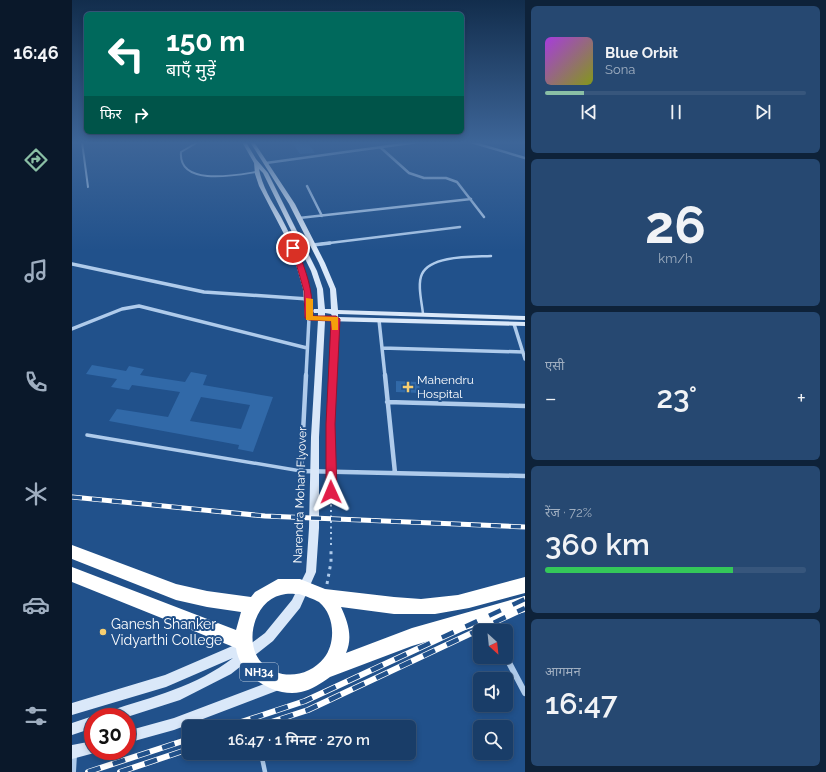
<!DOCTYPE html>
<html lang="hi">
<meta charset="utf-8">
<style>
:root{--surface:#193d68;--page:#264871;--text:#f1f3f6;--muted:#9faec0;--line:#37567c;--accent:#8abfa5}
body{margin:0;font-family:Raleway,"Noto Sans Devanagari",sans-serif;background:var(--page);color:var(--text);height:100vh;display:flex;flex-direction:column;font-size:15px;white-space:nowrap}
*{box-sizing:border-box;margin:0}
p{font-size:13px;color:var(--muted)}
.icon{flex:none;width:22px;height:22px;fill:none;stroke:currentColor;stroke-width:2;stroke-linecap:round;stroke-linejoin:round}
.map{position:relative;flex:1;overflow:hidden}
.details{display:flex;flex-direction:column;gap:6px;padding:6px;background:#0e2239;width:301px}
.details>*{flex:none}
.hud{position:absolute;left:12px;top:12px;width:380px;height:122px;border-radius:6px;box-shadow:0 2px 6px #0003,0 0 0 1px var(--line);background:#00695c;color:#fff;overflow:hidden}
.needle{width:26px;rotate:153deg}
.buttons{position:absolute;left:401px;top:624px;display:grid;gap:8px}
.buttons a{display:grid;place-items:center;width:40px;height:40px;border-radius:6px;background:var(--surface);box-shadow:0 2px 6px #0003,0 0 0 1px var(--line);font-size:20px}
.speed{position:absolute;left:12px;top:708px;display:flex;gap:8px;font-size:20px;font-weight:700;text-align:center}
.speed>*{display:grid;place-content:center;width:52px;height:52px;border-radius:50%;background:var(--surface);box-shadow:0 2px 6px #0003,0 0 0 1px var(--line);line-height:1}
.speed .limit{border:6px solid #d22;background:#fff;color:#111}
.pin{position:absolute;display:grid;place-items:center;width:34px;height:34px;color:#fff;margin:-17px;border:2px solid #fff;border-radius:50%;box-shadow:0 1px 4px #0007}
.me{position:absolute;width:44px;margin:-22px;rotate:359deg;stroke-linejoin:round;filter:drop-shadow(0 0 3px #0008)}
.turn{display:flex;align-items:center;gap:14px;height:84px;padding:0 16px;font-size:18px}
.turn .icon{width:52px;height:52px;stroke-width:2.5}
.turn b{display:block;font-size:28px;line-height:34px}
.then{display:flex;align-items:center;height:38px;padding:0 16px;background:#0003;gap:8px;font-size:15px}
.big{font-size:30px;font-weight:600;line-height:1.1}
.details .tile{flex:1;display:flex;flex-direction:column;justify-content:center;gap:6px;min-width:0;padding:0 14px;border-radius:6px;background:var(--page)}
.details .dial{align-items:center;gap:0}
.dial b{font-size:52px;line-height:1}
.song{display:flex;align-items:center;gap:12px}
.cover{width:48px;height:48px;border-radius:6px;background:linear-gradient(135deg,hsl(280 70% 55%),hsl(70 70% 35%))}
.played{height:4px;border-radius:2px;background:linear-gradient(90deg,var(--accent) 15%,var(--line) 15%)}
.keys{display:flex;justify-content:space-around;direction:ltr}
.heat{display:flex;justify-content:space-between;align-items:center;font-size:22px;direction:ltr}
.charge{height:6px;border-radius:3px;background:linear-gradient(90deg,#34c759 72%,var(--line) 0)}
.trip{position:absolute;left:110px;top:720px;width:234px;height:40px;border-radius:6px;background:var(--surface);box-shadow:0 2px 6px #0003,0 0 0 1px var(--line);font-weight:600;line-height:40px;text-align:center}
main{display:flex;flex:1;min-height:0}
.tab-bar{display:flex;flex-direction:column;width:72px;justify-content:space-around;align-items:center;background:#0a182a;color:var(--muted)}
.tab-bar .icon{width:28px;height:28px}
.tab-bar .active{color:var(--accent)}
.tab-bar b{font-size:18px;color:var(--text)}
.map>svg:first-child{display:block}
.building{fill:#3169a8;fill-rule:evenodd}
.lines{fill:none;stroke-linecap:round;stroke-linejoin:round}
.path-far1{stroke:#afcbeb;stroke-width:2;stroke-dasharray:2 3.5;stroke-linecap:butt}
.path{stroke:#afcbeb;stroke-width:3;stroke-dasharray:3 4.5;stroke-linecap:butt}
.lane-far3{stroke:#afcbeb;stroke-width:2}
.lane-far2{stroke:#afcbeb;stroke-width:2.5}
.lane-far1{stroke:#afcbeb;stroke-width:3.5}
.lane{stroke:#afcbeb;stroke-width:4.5}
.street-far3{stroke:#afcbeb;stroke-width:2.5}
.street-far2{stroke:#afcbeb;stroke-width:3.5}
.street-far1{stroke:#afcbeb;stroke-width:4.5}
.street{stroke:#afcbeb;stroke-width:6}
.secondary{fill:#dae8f9;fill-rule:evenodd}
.highway{fill:#fff;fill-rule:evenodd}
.rail-far1-casing{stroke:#fff;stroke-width:5}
.rail-casing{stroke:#fff;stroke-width:6}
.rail-far1{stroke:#21518b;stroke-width:3.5;stroke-dasharray:10;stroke-linecap:butt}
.rail{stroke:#21518b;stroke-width:4.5;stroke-dasharray:13;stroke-linecap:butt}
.route{fill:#e11d48;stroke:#92132f}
.slow{fill:#f59e0b}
.poi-dot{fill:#f7ce70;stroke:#21518b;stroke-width:1.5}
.labels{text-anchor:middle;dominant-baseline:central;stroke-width:4;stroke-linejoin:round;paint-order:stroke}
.shield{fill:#21518b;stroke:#bccbdc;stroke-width:1}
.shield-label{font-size:11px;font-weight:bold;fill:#fff}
.poi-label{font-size:12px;fill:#fff;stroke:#21518b;text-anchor:start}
.street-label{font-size:12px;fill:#fff;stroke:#21518b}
.near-poi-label{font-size:14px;fill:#fff;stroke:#21518b;text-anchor:start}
</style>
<main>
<nav class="tab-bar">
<b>16:46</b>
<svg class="icon active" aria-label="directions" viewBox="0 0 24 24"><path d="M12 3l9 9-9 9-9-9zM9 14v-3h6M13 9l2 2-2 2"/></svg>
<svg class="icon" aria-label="music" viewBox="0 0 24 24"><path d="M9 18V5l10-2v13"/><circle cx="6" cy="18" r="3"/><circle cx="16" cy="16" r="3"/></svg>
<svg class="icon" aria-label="phone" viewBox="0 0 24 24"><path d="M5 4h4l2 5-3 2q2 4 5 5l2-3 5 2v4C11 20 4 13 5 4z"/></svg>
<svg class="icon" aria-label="climate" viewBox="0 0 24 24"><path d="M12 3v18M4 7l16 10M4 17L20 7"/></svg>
<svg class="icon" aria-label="car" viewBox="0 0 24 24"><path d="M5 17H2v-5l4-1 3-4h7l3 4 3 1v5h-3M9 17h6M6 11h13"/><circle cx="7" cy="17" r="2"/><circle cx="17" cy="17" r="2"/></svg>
<svg class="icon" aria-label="filters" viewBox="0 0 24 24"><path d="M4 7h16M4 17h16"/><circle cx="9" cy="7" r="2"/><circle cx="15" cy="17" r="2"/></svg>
</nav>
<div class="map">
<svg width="453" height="772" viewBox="0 0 453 772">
<rect width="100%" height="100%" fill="#21518b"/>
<path class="building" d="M 220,142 L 235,142 L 243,153 L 228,154 Z
M 20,365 L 54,371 L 57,366 L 72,369 L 68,375 L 113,382 L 119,372 L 135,375 L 131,385 L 201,397 L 181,452 L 166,449 L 167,445 L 37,421 L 45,409 L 96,417 L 108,392 L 60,385 L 57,390 L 39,387 L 45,379 L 14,374 ZM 129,397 L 178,405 L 169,429 L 118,421 Z
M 324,381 L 347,382 L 348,393 L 324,392 Z"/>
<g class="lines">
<path class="path-far1" d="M 259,499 L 259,548"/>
<path class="path" d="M 255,584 L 259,562 L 259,547"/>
<path class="lane-far3" d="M 10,142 L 16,187
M 126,142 L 109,152 C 106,187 165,175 184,172"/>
<path class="lane-far2" d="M 351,314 C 350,303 345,284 350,274 C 359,255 401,257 419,256"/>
<path class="lane-far1" d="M 15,435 L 229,471"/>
<path class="lane" d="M 189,753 L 193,772"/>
<path class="street-far3" d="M 399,142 L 453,158
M 308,147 L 337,173 L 352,178 L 374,178 L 385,182 L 412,217
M 194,163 L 346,142
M 235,186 L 250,216
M 227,218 L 399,199
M 249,244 L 388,227"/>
<path class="street-far2" d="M 241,245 L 258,243
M 0,264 L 132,292 L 236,299
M 307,320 L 313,376
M 442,324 L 453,359
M 0,329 L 50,309 L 67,306 L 235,348
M 310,348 L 451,352
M 234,376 L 237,318
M 261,376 L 264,319"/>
<path class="street-far1" d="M 234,375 L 229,471 L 453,476
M 313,375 L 323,473
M 315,402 L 453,406
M 259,493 L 258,424 L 261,375"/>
<path class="street" d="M 414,619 L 420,631
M 434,657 L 453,693
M 1,772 L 2,754"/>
<path class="secondary" d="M 170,142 L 174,142 L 184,159 L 196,173 L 245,271 L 251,289 L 253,309 L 259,309 L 258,289 L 247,263 L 217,204 L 178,142 L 182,142 L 223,204 L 253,263 L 264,289 L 266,310 L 453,316 L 453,320 L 266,314 L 266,317 L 453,322 L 453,326 L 253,321 L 247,437 L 247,528 L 244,572 L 228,608 L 201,641 L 159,674 L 108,700 L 55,717 L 31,717 L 33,713 L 37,711 C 80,697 125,686 161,658 L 94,687 L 0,715 L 0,703 L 93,675 L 172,641 L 176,643 L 177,645 L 193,633 L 220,600 L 234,572 L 237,528 L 239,437 L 246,320 L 237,320 L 233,318 L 231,289 L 223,261 L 212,234 L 187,186 L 183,174 L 182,163 ZM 187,169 L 191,173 L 239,271 L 245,289 L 246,309 L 242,309 L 241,311 L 242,313 L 246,313 L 246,316 L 240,316 C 240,280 225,248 209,217 C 200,202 190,186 187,169 ZM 253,313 L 259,314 L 260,316 L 253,316 Z
M 208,678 L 212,680 L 214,684 L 212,688 L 102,730 L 55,743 L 55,731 L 102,718 Z
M 21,716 L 24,717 L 21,717 L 21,728 L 0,735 L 0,723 Z
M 21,741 L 21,751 L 26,752 L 0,759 L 0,745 Z"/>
<path class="highway" d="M 0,545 L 104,584 L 135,591 L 179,597 L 183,592 L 206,579 L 228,579 L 253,589 L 322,597 L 349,599 L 386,595 L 453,577 L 453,593 L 397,608 L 363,614 L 322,614 L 269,607 C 276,622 281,637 274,653 L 340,628 L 453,596 L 453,612 L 340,646 L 258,677 C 250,683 239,690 229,692 C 202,698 167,675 164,648 L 0,582 L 0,567 L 164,630 L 169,612 L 135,607 L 104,600 L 0,559 ZM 227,594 C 233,596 242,599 247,602 C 263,615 264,643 252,658 C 237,677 208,681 190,663 C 171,644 182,601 209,595 C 215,593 222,594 227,594 Z"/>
<defs>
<path id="rail-far1" d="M 0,497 L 193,516 L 453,527"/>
<path id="rail" d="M 154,727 L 233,701 L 453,599
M 184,727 L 236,710 L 453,608
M 16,772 L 117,739
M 48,772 L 117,749"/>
</defs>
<use href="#rail-far1" class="rail-far1-casing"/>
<use href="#rail" class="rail-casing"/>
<use href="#rail-far1" class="rail-far1"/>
<use href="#rail" class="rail"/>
</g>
<linearGradient id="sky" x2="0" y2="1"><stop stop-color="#122d4c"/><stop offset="0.57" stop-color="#3d6598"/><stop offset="1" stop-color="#3d6598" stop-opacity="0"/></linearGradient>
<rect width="453" height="250" fill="url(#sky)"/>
<path class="route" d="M 219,246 L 225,248 C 235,274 240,287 241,316 L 264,316 L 268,319 L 263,424 L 265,492 L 263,496 L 255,496 L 254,492 L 254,424 L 259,321 L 237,320 L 233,318 L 232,291 Z"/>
<path class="slow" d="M 234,298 L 241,299 L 241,316 L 266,317 L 266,330 L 260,330 L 259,321 L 234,320 Z"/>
<g class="poi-dot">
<path d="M334 381h4v4h4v4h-4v4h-4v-4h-4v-4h4z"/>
<circle cx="31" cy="632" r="4"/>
</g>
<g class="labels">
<rect class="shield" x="168" y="663" width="38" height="18" rx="3"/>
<g class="shield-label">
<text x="187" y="672">NH34</text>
</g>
<g class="poi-label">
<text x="345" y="380">Mahendru<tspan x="345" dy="14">Hospital</tspan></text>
</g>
<g class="street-label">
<text transform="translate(228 495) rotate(-88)">Narendra Mohan Flyover</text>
</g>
<g class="near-poi-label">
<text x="39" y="624">Ganesh Shanker<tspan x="39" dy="16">Vidyarthi College</tspan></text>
</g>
</g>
</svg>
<div class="buttons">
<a><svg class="needle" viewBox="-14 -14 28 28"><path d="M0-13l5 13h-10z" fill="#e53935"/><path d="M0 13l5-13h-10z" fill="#9faec0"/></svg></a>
<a><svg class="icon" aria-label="sound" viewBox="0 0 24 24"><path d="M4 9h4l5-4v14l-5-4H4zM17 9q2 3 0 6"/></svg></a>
<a><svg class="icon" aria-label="search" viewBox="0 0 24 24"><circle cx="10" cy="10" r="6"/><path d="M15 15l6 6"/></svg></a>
</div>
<div class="speed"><div class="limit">30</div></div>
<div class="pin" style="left:221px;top:248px;background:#d93025"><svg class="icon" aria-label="arrive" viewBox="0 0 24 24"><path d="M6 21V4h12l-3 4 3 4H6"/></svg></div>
<svg class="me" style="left:259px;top:492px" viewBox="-20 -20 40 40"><path d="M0-17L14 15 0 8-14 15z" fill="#e11d48" stroke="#fff" stroke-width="4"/></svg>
<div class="trip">16:47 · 1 मिनट · 270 m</div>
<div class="hud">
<div class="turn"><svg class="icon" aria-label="left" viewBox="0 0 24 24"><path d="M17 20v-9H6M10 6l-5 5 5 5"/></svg><div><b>150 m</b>बाएँ मुड़ें</div></div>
<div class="then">फिर<svg class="icon" aria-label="right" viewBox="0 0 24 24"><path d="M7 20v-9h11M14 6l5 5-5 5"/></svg></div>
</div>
</div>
<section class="details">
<div class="tile">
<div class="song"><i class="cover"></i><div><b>Blue Orbit</b><p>Sona</p></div></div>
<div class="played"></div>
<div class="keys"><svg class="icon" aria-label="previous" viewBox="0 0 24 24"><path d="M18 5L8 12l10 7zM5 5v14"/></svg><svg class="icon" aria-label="pause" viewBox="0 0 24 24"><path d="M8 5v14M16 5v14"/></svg><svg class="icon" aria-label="next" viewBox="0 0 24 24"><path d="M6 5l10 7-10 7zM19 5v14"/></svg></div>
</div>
<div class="tile dial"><b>26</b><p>km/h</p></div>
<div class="tile"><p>एसी</p>
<div class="heat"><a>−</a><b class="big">23°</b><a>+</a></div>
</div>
<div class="tile"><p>रेंज · 72%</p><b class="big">360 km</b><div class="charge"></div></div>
<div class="tile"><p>आगमन</p><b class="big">16:47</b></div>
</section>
</main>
